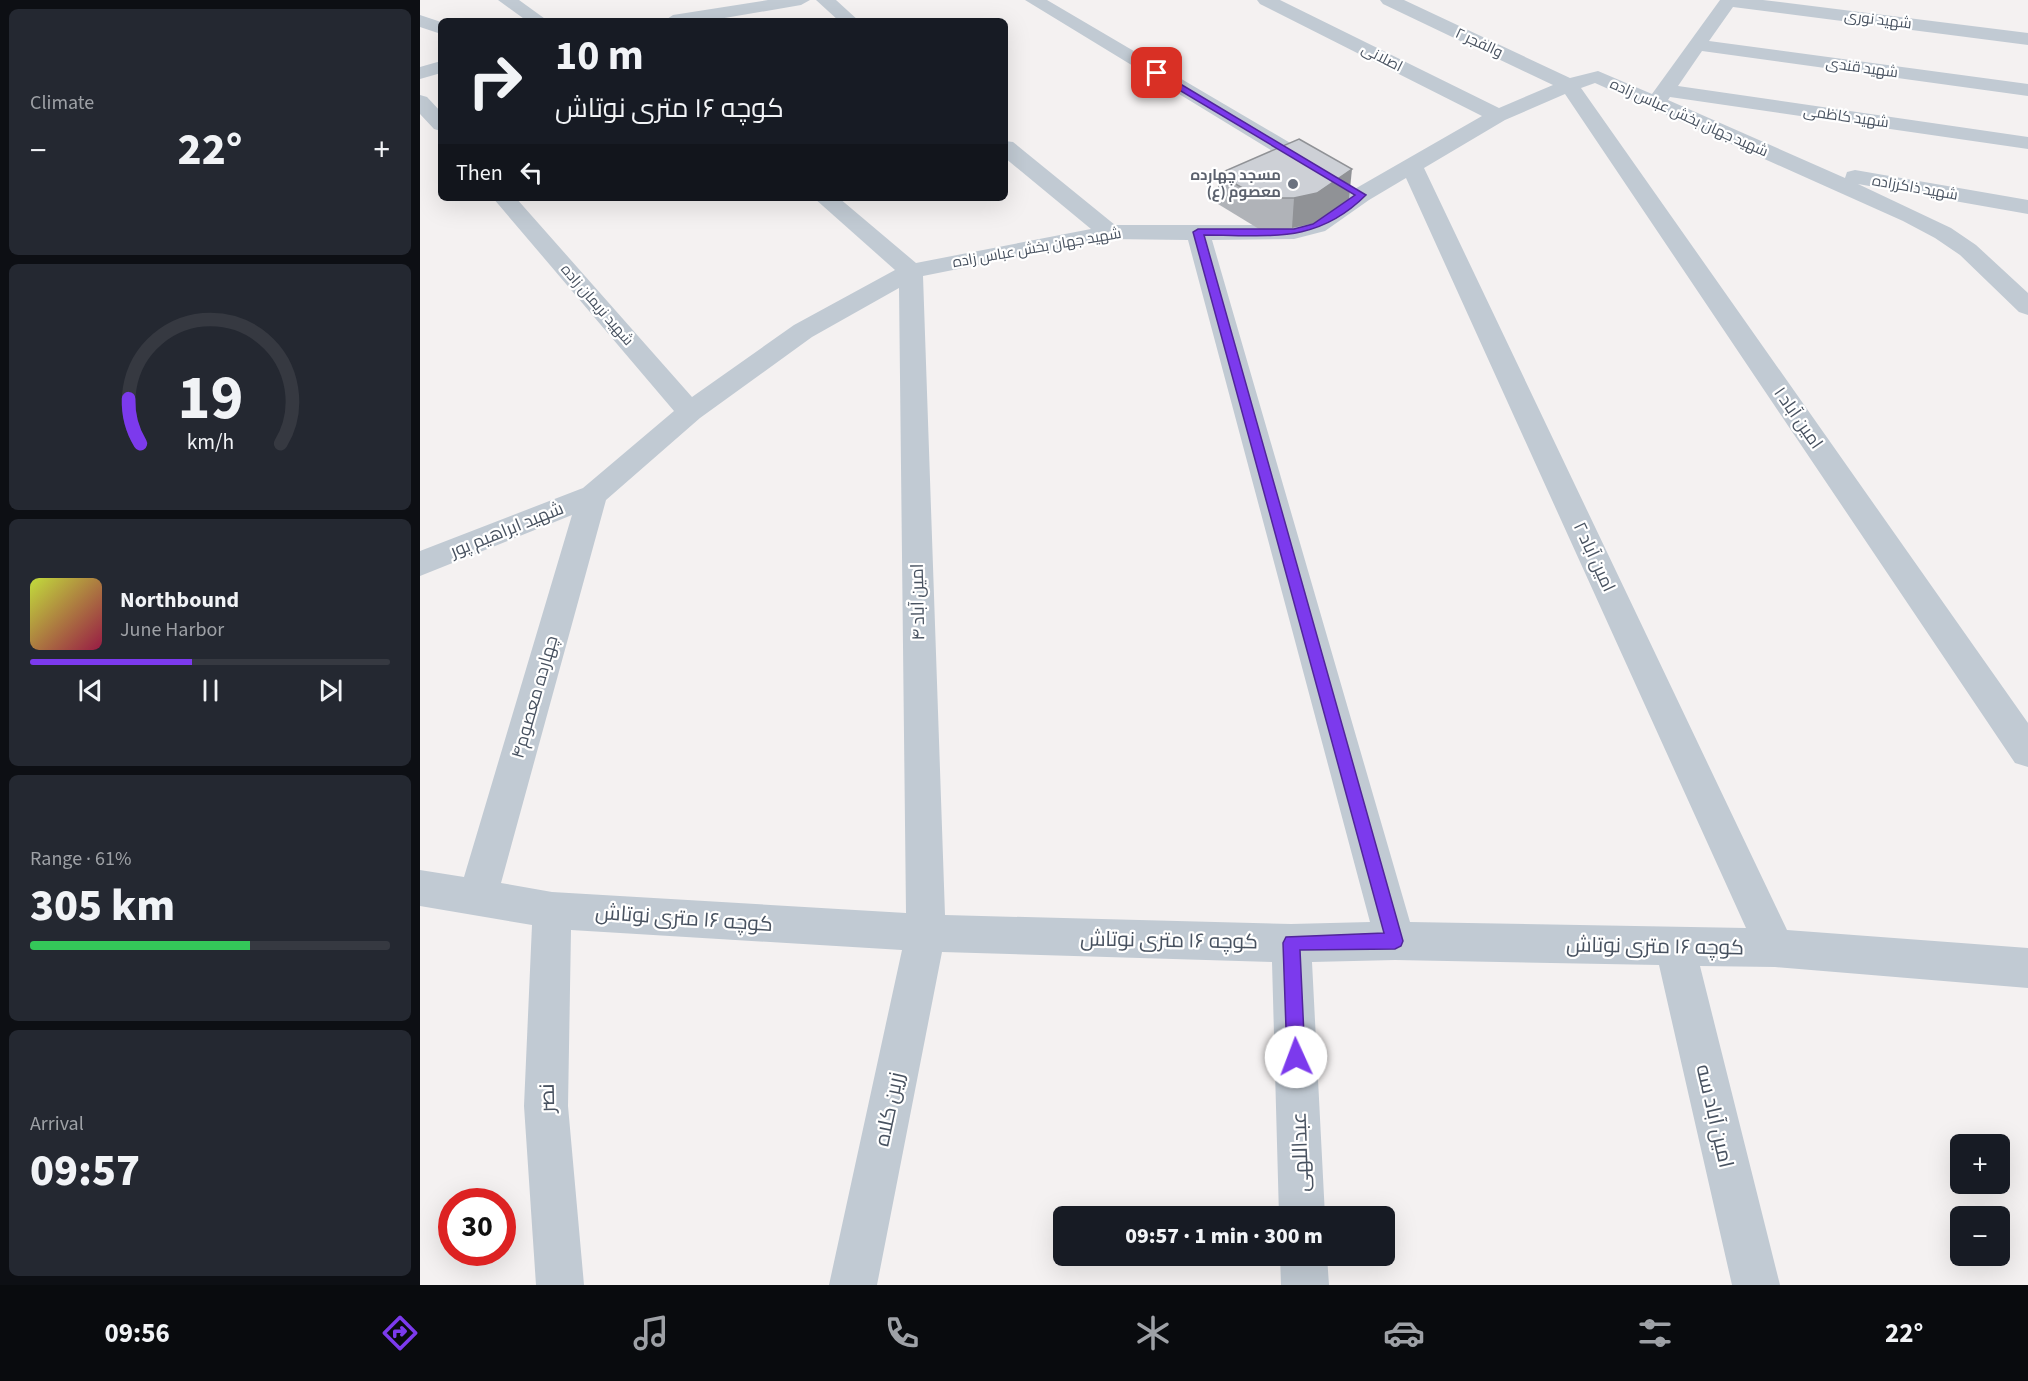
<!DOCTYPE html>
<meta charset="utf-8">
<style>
:root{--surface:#171b24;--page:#242831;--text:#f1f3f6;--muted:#9ea1a6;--line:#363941;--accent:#7c3aed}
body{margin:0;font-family:"Source Sans 3",Cairo,sans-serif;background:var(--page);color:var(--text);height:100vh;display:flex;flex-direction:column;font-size:22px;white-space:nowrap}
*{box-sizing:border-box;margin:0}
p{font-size:20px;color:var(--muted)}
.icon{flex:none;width:33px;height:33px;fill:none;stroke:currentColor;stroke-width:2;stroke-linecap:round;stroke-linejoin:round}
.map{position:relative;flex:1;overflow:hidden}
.panel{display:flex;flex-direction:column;gap:9px;padding:9px;background:#0d0f14;width:420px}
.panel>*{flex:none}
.guide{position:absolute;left:18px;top:18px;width:570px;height:183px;border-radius:9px;box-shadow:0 6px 24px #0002;background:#171b24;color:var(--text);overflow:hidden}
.fabs{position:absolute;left:1530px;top:1134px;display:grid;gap:12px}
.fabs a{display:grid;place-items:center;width:60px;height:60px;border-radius:9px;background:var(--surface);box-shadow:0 6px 24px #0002;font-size:30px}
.speed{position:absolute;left:18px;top:1188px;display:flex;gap:12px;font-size:30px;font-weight:700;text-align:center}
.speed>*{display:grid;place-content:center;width:78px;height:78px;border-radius:50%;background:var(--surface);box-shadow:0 6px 24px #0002;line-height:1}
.speed .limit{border:9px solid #d22;background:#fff;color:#111}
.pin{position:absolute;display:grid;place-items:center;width:51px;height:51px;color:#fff;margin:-26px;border-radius:12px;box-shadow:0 3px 9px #0006}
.me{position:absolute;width:66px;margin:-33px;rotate:358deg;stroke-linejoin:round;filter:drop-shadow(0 0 4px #0008)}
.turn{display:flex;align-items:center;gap:21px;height:126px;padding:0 18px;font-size:27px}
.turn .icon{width:78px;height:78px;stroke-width:2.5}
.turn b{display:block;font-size:42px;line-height:51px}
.then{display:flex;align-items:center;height:57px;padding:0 18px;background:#0003;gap:12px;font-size:22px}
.big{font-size:45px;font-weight:800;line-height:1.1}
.panel .tile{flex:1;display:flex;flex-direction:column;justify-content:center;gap:9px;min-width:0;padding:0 21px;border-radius:9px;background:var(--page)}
.panel .dial{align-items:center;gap:0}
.dial svg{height:156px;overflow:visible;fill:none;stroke:var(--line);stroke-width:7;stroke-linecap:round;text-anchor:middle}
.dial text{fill:var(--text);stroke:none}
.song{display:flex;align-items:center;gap:18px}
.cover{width:72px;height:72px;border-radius:9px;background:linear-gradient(135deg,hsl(70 70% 55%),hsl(340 70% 35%))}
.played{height:6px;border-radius:3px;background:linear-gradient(90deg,var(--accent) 45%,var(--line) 45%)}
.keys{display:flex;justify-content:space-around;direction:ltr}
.heat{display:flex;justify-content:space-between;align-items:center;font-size:33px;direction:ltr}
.charge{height:9px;border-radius:4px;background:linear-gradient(90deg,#34c759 61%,var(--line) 0)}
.trip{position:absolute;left:633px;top:1206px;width:342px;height:60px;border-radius:9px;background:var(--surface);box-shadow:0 6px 24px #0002;font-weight:800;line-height:60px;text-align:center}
.menu{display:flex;height:96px;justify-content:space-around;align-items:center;background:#090b0e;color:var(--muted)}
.menu .icon{width:42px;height:42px}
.menu .on{color:var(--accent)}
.menu b{font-size:27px;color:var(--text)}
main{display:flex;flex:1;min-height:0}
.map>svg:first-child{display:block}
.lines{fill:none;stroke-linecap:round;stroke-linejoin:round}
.street{fill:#c1cad3;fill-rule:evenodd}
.wall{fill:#b0b3b8}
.shaded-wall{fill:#909296}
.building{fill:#cdd0d6;stroke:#909296;stroke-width:1.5}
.route{fill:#7c3aed;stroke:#51269a;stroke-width:1.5}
.worship-dot{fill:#6b7280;stroke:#fff;stroke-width:2}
.labels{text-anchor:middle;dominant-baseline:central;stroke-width:4.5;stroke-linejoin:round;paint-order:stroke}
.far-street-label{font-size:15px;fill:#485260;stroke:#fff}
.far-worship-label{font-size:15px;font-weight:bold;fill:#5b616d;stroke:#fff;text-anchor:end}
.street-label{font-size:18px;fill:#485260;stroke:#fff}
.near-street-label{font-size:21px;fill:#485260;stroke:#fff}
</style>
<main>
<section class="panel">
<div class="tile"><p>Climate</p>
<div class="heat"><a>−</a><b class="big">22°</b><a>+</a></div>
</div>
<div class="tile dial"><svg viewBox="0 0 100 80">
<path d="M14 69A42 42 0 1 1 86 69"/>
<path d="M14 69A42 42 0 0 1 8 46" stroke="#7c3aed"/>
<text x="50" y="56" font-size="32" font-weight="700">19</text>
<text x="50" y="72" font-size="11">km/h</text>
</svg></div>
<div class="tile">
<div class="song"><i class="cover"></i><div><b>Northbound</b><p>June Harbor</p></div></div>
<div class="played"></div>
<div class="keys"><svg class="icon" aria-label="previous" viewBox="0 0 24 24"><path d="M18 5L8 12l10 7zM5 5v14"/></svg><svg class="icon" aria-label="pause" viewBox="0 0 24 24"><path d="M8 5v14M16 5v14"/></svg><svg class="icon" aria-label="next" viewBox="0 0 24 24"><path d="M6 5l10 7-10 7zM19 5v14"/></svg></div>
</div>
<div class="tile"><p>Range · 61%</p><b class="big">305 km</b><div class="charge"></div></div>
<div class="tile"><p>Arrival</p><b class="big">09:57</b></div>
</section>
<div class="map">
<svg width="1608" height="1285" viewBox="0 0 1608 1285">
<rect width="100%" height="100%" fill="#f4f1f1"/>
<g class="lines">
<path class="street" d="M 78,0 L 99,0 L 128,21 L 107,21 Z
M 348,0 L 390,0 L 381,5 L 287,21 L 244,21 L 253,15 Z
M 396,0 L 416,0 L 439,21 L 419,21 Z
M 605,0 L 627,0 L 906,164 L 909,169 L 906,174 L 890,174 Z
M 837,0 L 860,0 L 1079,108 L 1133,85 L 963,4 L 960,0 L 984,0 L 1150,78 L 1178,71 L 1232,94 L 1300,0 L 1343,0 L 1608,33 L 1608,45 L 1313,7 L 1289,41 L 1608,84 L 1608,96 L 1282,51 L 1258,86 L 1608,137 L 1608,149 L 1250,97 L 1248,100 L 1425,178 L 1427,172 L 1435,170 L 1608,200 L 1608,214 L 1438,184 L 1531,228 L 1556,245 L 1608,293 L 1608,315 L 1599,312 L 1540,255 L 1515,238 L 1483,221 L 1175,83 L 1161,88 L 1608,723 L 1608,767 L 1595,763 L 1145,94 L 1085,120 L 1004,168 L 1367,930 L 1608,948 L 1608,988 L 1355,967 L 1280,966 L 1360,1285 L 1312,1285 L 1239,965 L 975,960 L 892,962 L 905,1216 L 859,1216 L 852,962 L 522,952 L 457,1285 L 409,1285 L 482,950 L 151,930 L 148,1106 L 164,1285 L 116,1285 L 104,1106 L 112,925 L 0,906 L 0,870 L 44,877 L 152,515 L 0,576 L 0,551 L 163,488 L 254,411 L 73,198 L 96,198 L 272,397 L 374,325 L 475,270 L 394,198 L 419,198 L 496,263 L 671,229 L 585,158 L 585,141 L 593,142 L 695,225 L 874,225 L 889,221 L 933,190 L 1062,116 L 840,4 ZM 986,178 L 1326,928 L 990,922 L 792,240 L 874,239 L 905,231 L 949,200 ZM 689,239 L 768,240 L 950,922 L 871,924 L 525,915 L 503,276 ZM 479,288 L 486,913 L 132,892 L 81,883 L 186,500 L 280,418 L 392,337 Z
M 0,15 L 21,22 L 21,34 L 0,27 Z
M 21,61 L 21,73 L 0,79 L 0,67 Z
M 0,95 L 7,97 L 21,112 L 21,131 L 14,129 L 0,114 Z
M 860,1256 L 907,1256 L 909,1285 L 861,1285 Z"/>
</g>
<path class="wall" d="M 798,174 L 929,199 L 895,223 L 872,228 L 839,229 L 798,204 Z"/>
<path class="shaded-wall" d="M 932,169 L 929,199 L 895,223 L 872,228 L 874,198 Z"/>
<path class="building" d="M 879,139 L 932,169 L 897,193 L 874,198 L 840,198 L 798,174 Z"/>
<path class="route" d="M 737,70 L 946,195 C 896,245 848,235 784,235 L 983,941 L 981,946 L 975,949 L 880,950 L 885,1057 L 882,1063 L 876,1066 L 870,1063 L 867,1057 L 863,943 L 866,937 L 964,933 L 773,232 L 778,229 L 874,229 L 893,224 L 935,195 L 734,75 Z"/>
<circle class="worship-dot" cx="873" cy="184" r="6"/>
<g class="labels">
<g class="far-street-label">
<text transform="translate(1458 20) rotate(7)">شهید نوری</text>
<text transform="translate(1059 43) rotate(25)">والفجر ۲</text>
<text transform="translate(962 58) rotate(27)">اصلانی</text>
<text transform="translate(1442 68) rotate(8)">شهید قندی</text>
<text transform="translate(1426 117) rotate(8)">شهید کاظمی</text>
<text transform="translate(1269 118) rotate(24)">شهید جهان بخش عباس زاده</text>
<text transform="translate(1495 188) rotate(10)">شهید ذاکرزاده</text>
<text transform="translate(617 248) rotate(-10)">شهید جهان بخش عباس زاده</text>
<text transform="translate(177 305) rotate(49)">شهید نریمان زاده</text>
</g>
<g class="far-worship-label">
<text x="861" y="175">مسجد چهارده<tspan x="861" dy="17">معصوم (ع)</tspan></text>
</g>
<g class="street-label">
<text transform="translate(1378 418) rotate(55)">۱ امین آباد</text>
<text transform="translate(87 530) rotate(-22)">شهید ابراهیم پور</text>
<text transform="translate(1174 557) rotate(65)">۲ امین آباد</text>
<text transform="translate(498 602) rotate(-91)">۴ امین آباد</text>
<text transform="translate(115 697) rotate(-74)">چهارده معصوم۴</text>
</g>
<g class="near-street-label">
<text transform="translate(264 918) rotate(4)">کوچه ۱۶ متری نوتاش</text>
<text transform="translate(749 940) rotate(1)">کوچه ۱۶ متری نوتاش</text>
<text transform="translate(1235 946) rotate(1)">کوچه ۱۶ متری نوتاش</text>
<text transform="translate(127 1098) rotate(-91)">نصر</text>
<text transform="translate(469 1109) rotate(-78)">زرین کلاه</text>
<text transform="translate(1295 1116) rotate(77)">امین آباد سه</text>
<text transform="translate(880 1152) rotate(-92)">عبداللهی</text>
</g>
</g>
</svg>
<div class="fabs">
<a>+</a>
<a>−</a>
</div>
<div class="speed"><div class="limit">30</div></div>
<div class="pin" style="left:737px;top:73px;background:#d93025"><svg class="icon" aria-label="arrive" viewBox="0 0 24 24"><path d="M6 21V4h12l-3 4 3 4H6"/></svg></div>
<svg class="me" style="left:876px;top:1057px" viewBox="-20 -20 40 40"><circle r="19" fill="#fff"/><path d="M0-13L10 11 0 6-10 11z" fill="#7c3aed"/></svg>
<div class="trip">09:57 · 1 min · 300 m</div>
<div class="guide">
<div class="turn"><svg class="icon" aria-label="right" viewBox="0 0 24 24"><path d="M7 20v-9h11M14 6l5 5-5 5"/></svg><div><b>10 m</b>کوچه ۱۶ متری نوتاش</div></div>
<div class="then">Then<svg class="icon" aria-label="left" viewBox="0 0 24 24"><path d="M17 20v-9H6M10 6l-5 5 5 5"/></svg></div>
</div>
</div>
</main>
<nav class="menu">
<b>09:56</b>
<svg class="icon on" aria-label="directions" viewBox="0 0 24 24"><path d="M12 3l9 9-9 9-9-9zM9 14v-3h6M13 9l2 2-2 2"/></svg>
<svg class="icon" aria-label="music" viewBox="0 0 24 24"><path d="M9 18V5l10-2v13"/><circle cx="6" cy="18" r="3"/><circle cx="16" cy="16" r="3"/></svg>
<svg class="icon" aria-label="phone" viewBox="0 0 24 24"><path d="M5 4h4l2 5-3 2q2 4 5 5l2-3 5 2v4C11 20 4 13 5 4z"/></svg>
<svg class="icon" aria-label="climate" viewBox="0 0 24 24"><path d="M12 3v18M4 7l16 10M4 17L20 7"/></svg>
<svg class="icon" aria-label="car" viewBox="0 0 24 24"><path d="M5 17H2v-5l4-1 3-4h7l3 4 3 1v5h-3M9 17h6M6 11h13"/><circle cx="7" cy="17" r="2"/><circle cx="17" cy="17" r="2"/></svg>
<svg class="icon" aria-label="filters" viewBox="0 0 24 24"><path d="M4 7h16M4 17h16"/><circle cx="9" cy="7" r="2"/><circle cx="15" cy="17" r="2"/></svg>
<b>22°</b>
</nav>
